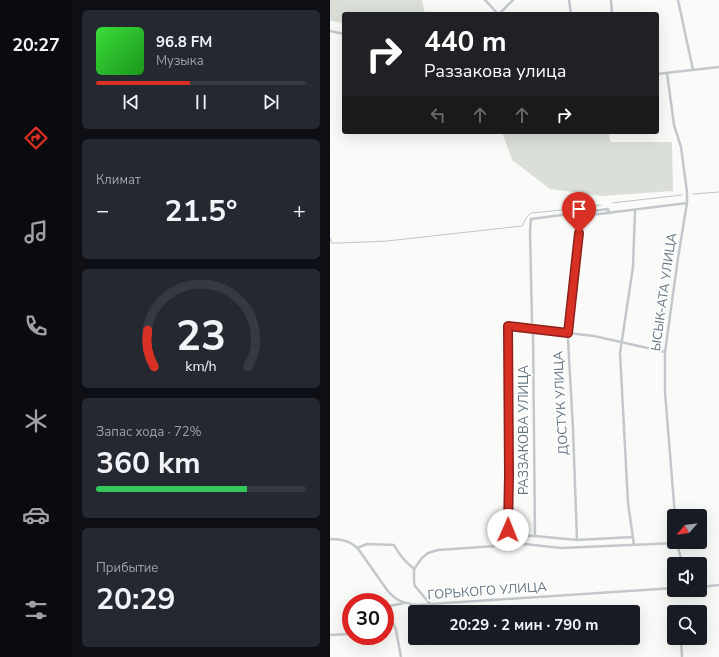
<!DOCTYPE html>
<html lang="ru">
<meta charset="utf-8">
<style>
:root{--surface:#171b24;--page:#242831;--text:#f1f3f6;--muted:#9ea1a6;--line:#363941;--accent:#d93025}
body{margin:0;font-family:"Nunito Sans",sans-serif;background:var(--page);color:var(--text);height:100vh;display:flex;flex-direction:column;font-size:15px;white-space:nowrap}
*{box-sizing:border-box;margin:0}
p{font-size:13px;color:var(--muted)}
.icon{flex:none;width:22px;height:22px;fill:none;stroke:currentColor;stroke-width:2;stroke-linecap:round;stroke-linejoin:round}
.map{position:relative;flex:1;overflow:hidden}
.drawer{display:flex;flex-direction:column;gap:10px;padding:10px;background:#0d0f14;width:258px}
.drawer>*{flex:none}
.hud{position:absolute;left:12px;top:12px;width:317px;height:122px;border-radius:4px;box-shadow:0 4px 16px #0002;background:#202124;color:#fff;overflow:hidden}
.needle{width:26px;rotate:242deg}
.fabs{position:absolute;left:337px;top:509px;display:grid;gap:8px}
.fabs a{display:grid;place-items:center;width:40px;height:40px;border-radius:4px;background:var(--surface);box-shadow:0 4px 16px #0002;font-size:20px}
.speed{position:absolute;left:12px;top:593px;display:flex;gap:8px;font-size:20px;font-weight:700;text-align:center}
.speed>*{display:grid;place-content:center;width:52px;height:52px;border-radius:50%;background:var(--surface);box-shadow:0 4px 16px #0002;line-height:1}
.speed .limit{border:6px solid #d22;background:#fff;color:#111}
.pin{position:absolute;display:grid;place-items:center;width:34px;height:34px;color:#fff;margin:-41px -17px;border-radius:50% 50% 50% 0;rotate:-45deg;box-shadow:0 0 4px #0007}
.pin .icon{rotate:45deg}
.me{position:absolute;width:44px;margin:-22px;rotate:1deg;stroke-linejoin:round;filter:drop-shadow(0 0 3px #0008)}
.turn{display:flex;align-items:center;gap:14px;height:84px;padding:0 16px;font-size:18px}
.turn .icon{width:52px;height:52px;stroke-width:2.5}
.turn b{display:block;font-size:28px;line-height:34px}
.lanes{display:flex;align-items:center;height:38px;padding:0 16px;background:#0003;justify-content:center;gap:20px;direction:ltr}
.lanes .off{opacity:.35}
.big{font-size:30px;font-weight:700;line-height:1.1}
.drawer .widget{flex:1;display:flex;flex-direction:column;justify-content:center;gap:6px;min-width:0;padding:0 14px;border-radius:6px;background:var(--page)}
.drawer .dial{align-items:center;gap:0}
.dial svg{height:104px;overflow:visible;fill:none;stroke:var(--line);stroke-width:7;stroke-linecap:round;text-anchor:middle}
.dial text{fill:var(--text);stroke:none}
.song{display:flex;align-items:center;gap:12px}
.cover{width:48px;height:48px;border-radius:6px;background:linear-gradient(135deg,hsl(120 70% 55%),hsl(120 70% 35%))}
.played{height:4px;border-radius:2px;background:linear-gradient(90deg,var(--accent) 45%,var(--line) 45%)}
.keys{display:flex;justify-content:space-around;direction:ltr}
.heat{display:flex;justify-content:space-between;align-items:center;font-size:22px;direction:ltr}
.charge{height:6px;border-radius:3px;background:linear-gradient(90deg,#34c759 72%,var(--line) 0)}
.trip{position:absolute;left:78px;top:605px;width:232px;height:40px;border-radius:4px;background:var(--surface);box-shadow:0 4px 16px #0002;font-weight:700;line-height:40px;text-align:center}
main{display:flex;flex:1;min-height:0}
.tabs{display:flex;flex-direction:column;width:72px;justify-content:space-around;align-items:center;background:#090b0e;color:var(--muted)}
.tabs .icon{width:28px;height:28px}
.tabs .on{color:var(--accent)}
.tabs b{font-size:18px;color:var(--text)}
.map>svg:first-child{display:block}
.green{fill:#dadfd7}
.lines{fill:none;stroke-linecap:round;stroke-linejoin:round}
.stream{stroke:#bbc7cb;stroke-width:1}
.minor{stroke:#c3c8cc;stroke-width:2.5}
.route-casing{stroke:#8d1f18;stroke-width:10}
.route{stroke:#d93025;stroke-width:7}
.labels{text-anchor:middle;dominant-baseline:central;stroke-width:4;stroke-linejoin:round;paint-order:stroke}
.street-label{font-size:13px;fill:#657683;stroke:#fff}
</style>
<main>
<nav class="tabs">
<b>20:27</b>
<svg class="icon on" aria-label="directions" viewBox="0 0 24 24"><path d="M12 3l9 9-9 9-9-9zM9 14v-3h6M13 9l2 2-2 2"/></svg>
<svg class="icon" aria-label="music" viewBox="0 0 24 24"><path d="M9 18V5l10-2v13"/><circle cx="6" cy="18" r="3"/><circle cx="16" cy="16" r="3"/></svg>
<svg class="icon" aria-label="phone" viewBox="0 0 24 24"><path d="M5 4h4l2 5-3 2q2 4 5 5l2-3 5 2v4C11 20 4 13 5 4z"/></svg>
<svg class="icon" aria-label="climate" viewBox="0 0 24 24"><path d="M12 3v18M4 7l16 10M4 17L20 7"/></svg>
<svg class="icon" aria-label="car" viewBox="0 0 24 24"><path d="M5 17H2v-5l4-1 3-4h7l3 4 3 1v5h-3M9 17h6M6 11h13"/><circle cx="7" cy="17" r="2"/><circle cx="17" cy="17" r="2"/></svg>
<svg class="icon" aria-label="filters" viewBox="0 0 24 24"><path d="M4 7h16M4 17h16"/><circle cx="9" cy="7" r="2"/><circle cx="15" cy="17" r="2"/></svg>
</nav>
<section class="drawer">
<div class="widget">
<div class="song"><i class="cover"></i><div><b>96.8 FM</b><p>Музыка</p></div></div>
<div class="played"></div>
<div class="keys"><svg class="icon" aria-label="previous" viewBox="0 0 24 24"><path d="M18 5L8 12l10 7zM5 5v14"/></svg><svg class="icon" aria-label="pause" viewBox="0 0 24 24"><path d="M8 5v14M16 5v14"/></svg><svg class="icon" aria-label="next" viewBox="0 0 24 24"><path d="M6 5l10 7-10 7zM19 5v14"/></svg></div>
</div>
<div class="widget"><p>Климат</p>
<div class="heat"><a>−</a><b class="big">21.5°</b><a>+</a></div>
</div>
<div class="widget dial"><svg viewBox="0 0 100 80">
<path d="M14 69A42 42 0 1 1 86 69"/>
<path d="M14 69A42 42 0 0 1 9 41" stroke="#d93025"/>
<text x="50" y="56" font-size="32" font-weight="700">23</text>
<text x="50" y="72" font-size="11">km/h</text>
</svg></div>
<div class="widget"><p>Запас хода · 72%</p><b class="big">360 km</b><div class="charge"></div></div>
<div class="widget"><p>Прибытие</p><b class="big">20:29</b></div>
</section>
<div class="map">
<svg width="389" height="657" viewBox="0 0 389 657">
<rect width="100%" height="100%" fill="#fafaf8"/>
<path class="green" d="M 0,0 L 92,0 L 95,14 L 14,14 L 14,23 L 0,21 Z
M 172,132 L 278,132 L 281,142 L 342,142 L 343,191 L 273,196 L 220,189 L 182,160 Z"/>
<g class="lines">
<path class="stream" d="M 363,194 L 389,192
M 282,203 L 352,195
M 0,238 L 2,243 L 10,243 L 57,241 L 192,226 L 196,218 L 201,213 L 222,211 L 271,205"/>
<path class="minor" d="M 155,0 L 168,14
M 239,0 L 241,14
M 281,0 L 282,14
M 348,0 L 363,70
M 169,14 L 183,0
M 0,31 L 14,34
M 337,73 L 344,125 L 351,147 L 357,192 L 357,203 L 348,258 L 335,352 L 335,392 L 345,516
M 327,74 L 389,67
M 202,322 L 200,231 L 201,219 L 278,209 L 279,213
M 203,329 L 205,536 L 247,540 L 303,537
M 205,536 L 183,535 L 180,534 L 178,530 L 179,475 L 178,326 L 264,336 L 335,352
M 0,539 C 12,539 21,541 29,550 L 57,590 C 66,601 73,603 87,605 L 344,588
M 247,540 L 243,429 L 238,339 L 251,218 L 253,216 L 357,203
M 347,542 L 352,564
M 304,545 L 298,503 L 290,353 L 303,267 L 305,210
M 27,548 L 37,544 L 64,545 C 70,556 74,560 84,569
M 370,587 L 389,585
M 101,605 L 85,586 L 84,582 L 84,569 L 92,558 L 98,553 L 108,550 L 194,544 L 231,548 L 347,543
M 56,606 L 66,630 L 71,657
M 55,607 L 74,603
M 0,635 L 19,634 L 21,632
M 351,639 L 352,657"/>
</g>
<g class="lines">
<defs>
<path id="route" d="M 178,530 L 179,475 L 178,326 L 238,333 L 249,233"/>
</defs>
<use href="#route" class="route-casing"/>
<use href="#route" class="route"/>
</g>
<g class="labels">
<g class="street-label">
<text transform="translate(334 292) rotate(-82)">ЫСЫК-АТА УЛИЦА</text>
<text transform="translate(231 403) rotate(-93)">ДОСТУК УЛИЦА</text>
<text transform="translate(194 430) rotate(-90)">РАЗЗАКОВА УЛИЦА</text>
<text transform="translate(157 591) rotate(-4)">ГОРЬКОГО УЛИЦА</text>
</g>
</g>
</svg>
<div class="fabs">
<a><svg class="needle" viewBox="-14 -14 28 28"><path d="M0-13l5 13h-10z" fill="#e53935"/><path d="M0 13l5-13h-10z" fill="#9ea1a6"/></svg></a>
<a><svg class="icon" aria-label="sound" viewBox="0 0 24 24"><path d="M4 9h4l5-4v14l-5-4H4zM17 9q2 3 0 6"/></svg></a>
<a><svg class="icon" aria-label="search" viewBox="0 0 24 24"><circle cx="10" cy="10" r="6"/><path d="M15 15l6 6"/></svg></a>
</div>
<div class="speed"><div class="limit">30</div></div>
<div class="pin" style="left:249px;top:233px;background:#d93025"><svg class="icon" aria-label="arrive" viewBox="0 0 24 24"><path d="M6 21V4h12l-3 4 3 4H6"/></svg></div>
<svg class="me" style="left:178px;top:530px" viewBox="-20 -20 40 40"><circle r="19" fill="#fff"/><path d="M0-13L10 11 0 6-10 11z" fill="#d93025"/></svg>
<div class="trip">20:29 · 2 мин · 790 m</div>
<div class="hud">
<div class="turn"><svg class="icon" aria-label="right" viewBox="0 0 24 24"><path d="M7 20v-9h11M14 6l5 5-5 5"/></svg><div><b>440 m</b>Раззакова улица</div></div>
<div class="lanes"><svg class="icon off" aria-label="left" viewBox="0 0 24 24"><path d="M17 20v-9H6M10 6l-5 5 5 5"/></svg><svg class="icon off" aria-label="ahead" viewBox="0 0 24 24"><path d="M12 20V5M6 11l6-6 6 6"/></svg><svg class="icon off" aria-label="ahead" viewBox="0 0 24 24"><path d="M12 20V5M6 11l6-6 6 6"/></svg><svg class="icon" aria-label="right" viewBox="0 0 24 24"><path d="M7 20v-9h11M14 6l5 5-5 5"/></svg></div>
</div>
</div>
</main>
